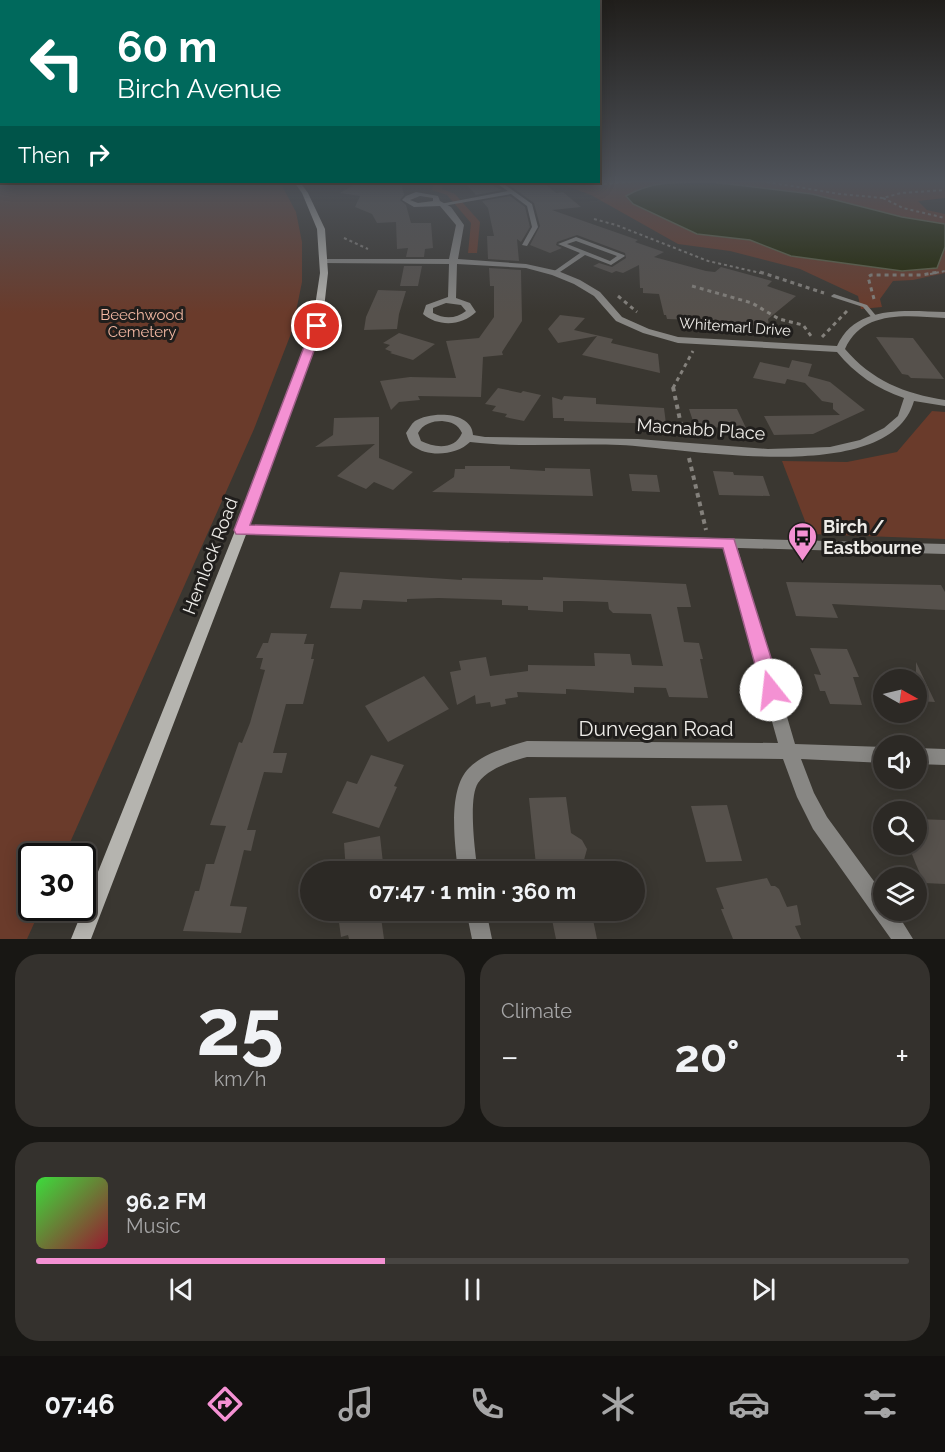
<!DOCTYPE html>
<meta charset="utf-8">
<style>
:root{--surface:#2c2925;--page:#34312d;--text:#f1f3f6;--muted:#a6a6a7;--line:#484542;--accent:#f491d3}
body{margin:0;font-family:Raleway,sans-serif;background:var(--page);color:var(--text);height:100vh;display:flex;flex-direction:column;font-size:22px;white-space:nowrap}
*{box-sizing:border-box;margin:0}
p{font-size:20px;color:var(--muted)}
.icon{flex:none;width:33px;height:33px;fill:none;stroke:currentColor;stroke-width:2;stroke-linecap:round;stroke-linejoin:round}
.map{position:relative;height:939px;overflow:hidden}
.sheet{display:flex;flex-direction:column;gap:15px;padding:15px;background:#181714;flex:1}
.sheet>*{flex:none}
.top-card{position:absolute;left:0px;top:0px;width:600px;height:183px;box-shadow:0 3px 15px #0003,0 0 0 2px var(--line);background:#00695c;color:#fff;overflow:hidden}
.needle{width:39px;rotate:98deg}
.fabs{position:absolute;left:873px;top:669px;display:grid;gap:12px}
.fabs a{display:grid;place-items:center;width:54px;height:54px;border-radius:50%;background:var(--surface);box-shadow:0 3px 15px #0003,0 0 0 2px var(--line);font-size:30px}
.speed{position:absolute;left:18px;top:843px;display:flex;gap:12px;font-size:30px;font-weight:700;text-align:center}
.speed>*{display:grid;place-content:center;width:78px;height:78px;border-radius:50%;background:var(--surface);box-shadow:0 3px 15px #0003,0 0 0 2px var(--line);line-height:1}
.speed .limit{border:3px solid #111;border-radius:9px;background:#fff;color:#111}
.pin{position:absolute;display:grid;place-items:center;width:51px;height:51px;color:#fff;margin:-26px;border:3px solid #fff;border-radius:50%;box-shadow:0 2px 6px #0007}
.me{position:absolute;width:66px;margin:-33px;rotate:344deg;stroke-linejoin:round;filter:drop-shadow(0 0 4px #0008)}
.turn{display:flex;align-items:center;gap:21px;height:126px;padding:0 18px;font-size:27px}
.turn .icon{width:78px;height:78px;stroke-width:2.5}
.turn b{display:block;font-size:42px;line-height:51px}
.then{display:flex;align-items:center;height:57px;padding:0 18px;background:#0003;gap:12px;font-size:22px}
.big{font-size:45px;font-weight:700;line-height:1.1}
.sheet .widget{flex:1;display:flex;flex-direction:column;justify-content:center;gap:9px;min-width:0;padding:0 21px;border-radius:24px;background:var(--page)}
.sheet .dial{align-items:center;gap:0}
.dial b{font-size:78px;line-height:1}
.song{display:flex;align-items:center;gap:18px}
.cover{width:72px;height:72px;border-radius:9px;background:linear-gradient(135deg,hsl(120 70% 55%),hsl(350 70% 35%))}
.played{height:6px;border-radius:3px;background:linear-gradient(90deg,var(--accent) 40%,var(--line) 40%)}
.keys{display:flex;justify-content:space-around;direction:ltr}
.heat{display:flex;justify-content:space-between;align-items:center;font-size:33px;direction:ltr}
.sheet .tiles{flex:1;display:grid;gap:15px;grid-template-columns:1fr 1fr}
.widget:last-child{grid-column:span 2}
.trip{position:absolute;left:300px;top:861px;width:345px;height:60px;border-radius:30px;background:var(--surface);box-shadow:0 3px 15px #0003,0 0 0 2px var(--line);font-weight:700;line-height:60px;text-align:center}
.tabs{display:flex;height:96px;justify-content:space-around;align-items:center;background:#12100f;color:var(--muted)}
.tabs .icon{width:42px;height:42px}
.tabs .current{color:var(--accent)}
.tabs b{font-size:27px;color:var(--text)}
.map>svg:first-child{display:block}
.green{fill:#6a3b2b}
.water{fill:#1f2501;stroke:#5d6146;stroke-width:1.5}
.building{fill:#56514c}
.lines{fill:none;stroke-linecap:round;stroke-linejoin:round}
.path-far2{stroke:#84817c;stroke-width:2;stroke-dasharray:3 3;stroke-linecap:butt}
.path-far1{stroke:#84817c;stroke-width:3;stroke-dasharray:4 4;stroke-linecap:butt}
.path{stroke:#84817c;stroke-width:4;stroke-dasharray:4.5 4.5;stroke-linecap:butt}
.service{fill:#888784;fill-rule:evenodd}
.minor{fill:#888784;fill-rule:evenodd}
.tertiary{fill:#888784;fill-rule:evenodd}
.secondary{fill:#b5b4af;fill-rule:evenodd}
.route{fill:#f491d3;stroke:#9f5e89;stroke-width:1.5}
.labels{text-anchor:middle;dominant-baseline:central;stroke-width:6;stroke-linejoin:round;paint-order:stroke}
.far-park-label{font-size:15px;fill:#f3b8a3;stroke:#201e1c}
.far-street-label{font-size:15px;fill:#eeece8;stroke:#201e1c}
.street-label{font-size:18px;fill:#eeece8;stroke:#201e1c}
.poi-label{font-size:18px;font-weight:bold;fill:#eeece8;stroke:#201e1c;text-anchor:start}
.near-street-label{font-size:21px;fill:#eeece8;stroke:#201e1c}
</style>
<div class="map">
<svg width="945" height="939" viewBox="0 0 945 939">
<rect width="100%" height="100%" fill="#3a3731"/>
<path class="green" d="M 0,181 L 280,182 L 296,212 L 302,242 L 302,282 L 292,331 L 254,429 L 64,856 L 32,856 L 32,908 L 41,908 L 27,939 L 0,939 Z
M 945,181 L 945,198 L 918,201 L 927,210 L 945,214 L 945,273 L 913,280 L 893,281 L 880,299 L 882,307 L 861,309 L 858,296 L 800,269 L 730,251 L 678,244 L 591,195 L 556,182 L 541,182 Z
M 434,182 L 443,182 L 442,189 L 455,194 L 480,222 L 477,253 L 468,253 L 471,223 L 447,195 L 432,190 Z
M 932,411 L 945,412 L 945,539 L 810,534 L 782,461 L 847,462 L 897,452 Z"/>
<path class="water" d="M 712,182 L 812,194 L 902,217 L 945,224 L 945,247 L 937,268 L 902,271 L 791,256 L 750,240 L 697,234 L 633,204 L 626,196 C 653,180 682,182 712,182 Z"/>
<path class="building" d="M 359,182 L 387,185 L 401,182 L 404,195 L 400,200 L 406,205 L 411,223 L 431,223 L 433,248 L 425,249 L 424,257 L 406,257 L 408,248 L 397,249 L 396,222 L 377,223 L 372,214 L 355,207 L 360,196 L 340,193 Z
M 464,182 L 485,182 L 502,190 L 476,195 Z
M 543,182 L 556,193 L 563,192 L 581,207 L 552,210 L 638,240 L 635,242 L 664,252 L 654,257 L 706,271 L 715,272 L 721,267 L 772,281 L 767,286 L 796,296 L 768,319 L 769,326 L 694,323 L 693,320 L 667,319 L 666,315 L 664,315 L 659,294 L 643,293 L 643,288 L 640,288 L 639,265 L 623,273 L 616,271 L 612,273 L 593,266 L 599,263 L 612,267 L 626,258 L 625,253 L 577,235 L 557,242 L 556,245 L 562,248 L 550,253 L 530,245 L 540,226 L 534,203 L 509,185 Z
M 510,196 L 525,207 L 530,227 L 521,242 L 517,239 L 519,261 L 488,259 L 487,236 L 494,236 L 488,208 L 482,201 Z
M 404,266 L 422,266 L 418,286 L 400,286 Z
M 489,268 L 521,270 L 522,321 L 502,352 L 503,355 L 483,357 L 481,397 L 418,396 L 420,400 L 399,402 L 391,410 L 380,381 L 410,377 L 456,378 L 446,341 L 479,338 L 494,317 L 494,286 L 490,286 Z
M 378,290 L 406,291 L 399,314 L 397,329 L 364,330 L 366,317 Z
M 560,315 L 585,318 L 574,330 L 613,339 L 611,343 L 658,354 L 660,373 L 582,355 L 597,336 L 558,343 L 548,329 Z
M 399,333 L 435,344 L 413,360 L 390,353 L 392,352 L 385,349 L 390,345 L 383,343 Z
M 876,337 L 913,338 L 944,379 L 911,378 L 908,375 L 902,374 Z
M 792,360 L 812,364 L 808,376 L 830,382 L 865,410 L 813,434 L 774,435 L 764,416 L 840,415 L 833,409 L 833,403 L 822,401 L 805,383 L 787,379 L 785,384 L 753,378 L 760,362 L 789,368 Z
M 498,388 L 521,393 L 523,391 L 541,395 L 524,421 L 505,417 L 507,414 L 492,411 L 496,406 L 485,404 Z
M 564,396 L 596,398 L 596,404 L 664,408 L 666,424 L 564,421 L 564,418 L 553,418 L 552,397 L 562,400 Z
M 689,409 L 737,409 L 746,428 L 695,427 Z
M 379,417 L 379,458 L 413,472 L 393,490 L 374,482 L 366,489 L 337,476 L 375,444 L 315,447 L 333,435 L 334,418 Z
M 465,466 L 510,466 L 510,469 L 545,471 L 545,468 L 590,469 L 593,496 L 432,492 L 454,477 L 455,469 L 465,469 Z
M 713,471 L 733,472 L 734,475 L 763,476 L 770,496 L 719,495 Z
M 629,474 L 657,475 L 660,492 L 632,491 Z
M 340,572 L 462,580 L 462,578 L 543,580 L 543,577 L 686,584 L 691,607 L 677,607 L 684,642 L 699,643 L 703,659 L 700,659 L 708,698 L 669,697 L 666,688 L 634,687 L 634,693 L 566,689 L 566,694 L 517,692 L 518,697 L 505,699 L 506,704 L 491,707 L 490,702 L 476,704 L 475,695 L 457,705 L 450,672 L 461,670 L 459,661 L 486,657 L 490,676 L 528,671 L 528,665 L 595,666 L 594,653 L 630,654 L 632,665 L 663,666 L 651,614 L 613,613 L 609,609 L 608,602 L 579,601 L 563,601 L 563,612 L 528,610 L 528,606 L 502,605 L 502,600 L 439,598 L 407,599 L 407,602 L 363,600 L 361,609 L 330,608 Z
M 786,582 L 941,585 L 945,592 L 945,610 L 832,604 L 838,618 L 796,616 Z
M 271,633 L 307,634 L 304,644 L 314,644 L 311,659 L 314,659 L 303,704 L 286,704 L 273,753 L 287,753 L 282,773 L 264,772 L 247,830 L 256,830 L 251,851 L 244,850 L 230,906 L 247,907 L 241,933 L 183,931 L 195,891 L 199,891 L 206,864 L 214,864 L 226,826 L 210,825 L 239,742 L 242,743 L 250,723 L 265,670 L 260,669 L 263,658 L 256,658 L 263,643 L 268,643 Z
M 810,648 L 847,649 L 859,677 L 853,677 L 862,705 L 830,704 L 825,691 L 820,691 L 814,674 L 821,675 Z
M 916,662 L 935,702 L 916,701 Z
M 424,676 L 449,709 L 388,742 L 365,706 Z
M 371,755 L 404,765 L 394,786 L 397,787 L 379,828 L 332,813 L 347,781 L 357,784 Z
M 566,797 L 571,833 L 582,840 L 587,849 L 584,860 L 536,865 L 529,798 Z
M 727,805 L 742,861 L 706,862 L 691,806 Z
M 916,819 L 945,820 L 945,884 L 924,883 L 915,862 L 908,844 L 916,844 Z
M 380,836 L 384,872 L 346,872 L 344,843 Z
M 767,878 L 771,886 L 775,886 L 779,889 L 787,907 L 797,905 L 801,925 L 795,926 L 801,939 L 733,939 L 721,909 L 724,909 L 716,888 Z
M 356,910 L 380,910 L 384,939 L 349,939 L 348,935 L 341,937 L 338,915 Z
M 550,910 L 591,910 L 597,939 L 556,939 Z"/>
<g class="lines">
<path class="path-far2" d="M 761,181 L 840,194 L 883,198 L 901,193 L 945,190
M 580,182 L 605,184 L 635,181
M 883,198 L 903,208 L 945,218
M 594,219 L 616,225 L 708,261 L 765,274
M 344,238 L 368,249
M 930,274 L 945,271"/>
<path class="path-far1" d="M 760,272 L 824,293
M 692,286 L 752,303 L 779,319 L 803,325 L 811,336
M 618,296 L 637,312
M 874,299 L 868,277 L 871,275 L 921,275 L 939,272
M 822,337 L 847,311
M 673,388 L 693,351"/>
<path class="path" d="M 673,387 L 683,434
M 689,458 L 706,530"/>
<path class="service" d="M 501,182 L 532,204 L 538,227 L 527,246 L 522,245 L 532,227 L 527,206 L 511,194 L 443,206 L 440,204 L 508,191 L 499,185 L 498,184 Z
M 576,237 L 624,255 L 625,256 L 611,265 L 585,255 L 557,274 L 553,274 L 553,272 L 580,253 L 558,244 ZM 576,241 L 617,256 L 610,261 L 567,244 Z
M 834,294 L 867,305 L 878,318 L 877,319 L 873,319 L 863,307 L 832,297 L 831,296 Z"/>
<path class="minor" d="M 416,192 L 438,196 L 440,201 L 451,207 L 464,225 L 458,259 L 526,264 L 558,271 L 580,280 L 600,292 L 622,317 L 649,329 L 678,337 L 837,346 C 856,304 906,311 945,312 L 945,318 C 908,316 863,309 845,349 C 871,380 905,394 945,400 L 945,406 L 914,401 C 889,488 688,448 620,445 C 570,443 520,448 470,442 C 457,455 429,458 413,446 C 409,443 408,438 406,433 C 409,429 411,424 415,421 C 431,411 472,411 473,435 L 485,437 L 638,439 L 768,449 L 830,447 L 860,440 L 884,428 L 898,416 L 904,398 C 877,389 855,374 837,352 L 678,343 L 643,333 L 616,321 L 594,296 L 574,284 L 552,275 L 526,268 L 457,264 L 456,298 L 470,303 L 476,312 C 462,326 438,327 423,314 L 426,305 L 448,297 L 449,264 L 321,263 L 321,259 L 449,259 L 456,225 L 440,206 L 414,207 L 402,200 L 406,196 ZM 420,196 L 433,198 L 433,201 L 418,203 L 410,200 ZM 446,303 L 461,305 L 466,311 C 456,319 444,319 433,313 L 433,308 ZM 442,421 C 451,422 458,424 462,433 C 455,450 435,448 421,441 L 418,433 C 423,424 432,421 442,421 Z
M 729,538 L 734,540 L 736,543 L 795,744 L 884,747 L 884,763 L 801,759 L 814,793 L 827,817 L 884,895 L 884,910 L 895,910 L 913,939 L 891,939 L 813,829 L 797,797 L 783,759 L 527,757 C 510,762 489,768 478,783 C 468,798 475,853 478,872 L 458,872 C 455,844 447,790 469,768 C 484,753 507,747 527,741 L 778,743 L 722,543 L 724,540 Z
M 916,748 L 945,749 L 945,765 L 916,764 Z
M 466,910 L 486,910 L 492,939 L 472,939 Z"/>
<path class="tertiary" d="M 241,526 L 945,544 L 945,554 L 236,533 L 234,530 L 236,527 Z"/>
<path class="secondary" d="M 294,182 L 300,182 L 308,193 L 325,229 L 328,273 L 322,326 L 257,506 L 91,939 L 71,939 L 245,506 L 312,326 L 320,273 L 317,229 L 302,193 Z"/>
</g>
<linearGradient id="sky" x2="0" y2="1"><stop stop-color="#201e1b"/><stop offset="0.58" stop-color="#4f535a"/><stop offset="1" stop-color="#4f535a" stop-opacity="0"/></linearGradient>
<rect width="945" height="313" fill="url(#sky)"/>
<path class="route" d="M 317,323 L 323,326 L 250,525 L 734,539 L 781,690 L 778,695 L 771,697 L 765,695 L 762,690 L 723,548 L 236,534 L 234,530 L 312,326 Z"/>
<defs>
<symbol id="bus-pin" viewBox="-11 -11 22 30"><path d="M0 17L-7.5 6A9.5 9.5 0 1 1 7.5 6Z" fill="#f491d3" stroke="#201e1c"/><path d="M-5-6H5V4H4V6H2V4H-2V6H-4V4H-5ZM-3.5-4V0h7V-4ZM-3.5 1.2v1.5H-2V1.2ZM2 1.2v1.5H3.5V1.2Z" fill="#111"/></symbol>
</defs>
<g fill-rule="evenodd">
<use href="#bus-pin" x="786" y="520" width="33" height="45"/>
</g>
<g class="labels">
<g class="far-park-label">
<text x="142" y="315">Beechwood<tspan x="142" dy="17">Cemetery</tspan></text>
</g>
<g class="far-street-label">
<text transform="translate(735 327) rotate(4)">Whitemarl Drive</text>
</g>
<g class="street-label">
<text transform="translate(701 429) rotate(4)">Macnabb Place</text>
<text transform="translate(210 556) rotate(-69)">Hemlock Road</text>
</g>
<g class="poi-label">
<text x="823" y="526">Birch /<tspan x="823" dy="21">Eastbourne</tspan></text>
</g>
<g class="near-street-label">
<text x="656" y="728">Dunvegan Road</text>
</g>
</g>
</svg>
<div class="fabs">
<a><svg class="needle" viewBox="-14 -14 28 28"><path d="M0-13l5 13h-10z" fill="#e53935"/><path d="M0 13l5-13h-10z" fill="#a6a6a7"/></svg></a>
<a><svg class="icon" aria-label="sound" viewBox="0 0 24 24"><path d="M4 9h4l5-4v14l-5-4H4zM17 9q2 3 0 6"/></svg></a>
<a><svg class="icon" aria-label="search" viewBox="0 0 24 24"><circle cx="10" cy="10" r="6"/><path d="M15 15l6 6"/></svg></a>
<a><svg class="icon" aria-label="layers" viewBox="0 0 24 24"><path d="M12 4l9 5-9 5-9-5zM3 14l9 5 9-5"/></svg></a>
</div>
<div class="speed"><div class="limit">30</div></div>
<div class="pin" style="left:317px;top:326px;background:#d93025"><svg class="icon" aria-label="arrive" viewBox="0 0 24 24"><path d="M6 21V4h12l-3 4 3 4H6"/></svg></div>
<svg class="me" style="left:771px;top:690px" viewBox="-20 -20 40 40"><circle r="19" fill="#fff"/><path d="M0-13L10 11 0 6-10 11z" fill="#f491d3"/></svg>
<div class="trip">07:47 · 1 min · 360 m</div>
<div class="top-card">
<div class="turn"><svg class="icon" aria-label="left" viewBox="0 0 24 24"><path d="M17 20v-9H6M10 6l-5 5 5 5"/></svg><div><b>60 m</b>Birch Avenue</div></div>
<div class="then">Then<svg class="icon" aria-label="right" viewBox="0 0 24 24"><path d="M7 20v-9h11M14 6l5 5-5 5"/></svg></div>
</div>
</div>
<section class="sheet">
<div class="tiles">
<div class="widget dial"><b>25</b><p>km/h</p></div>
<div class="widget"><p>Climate</p>
<div class="heat"><a>−</a><b class="big">20°</b><a>+</a></div>
</div>
<div class="widget">
<div class="song"><i class="cover"></i><div><b>96.2 FM</b><p>Music</p></div></div>
<div class="played"></div>
<div class="keys"><svg class="icon" aria-label="previous" viewBox="0 0 24 24"><path d="M18 5L8 12l10 7zM5 5v14"/></svg><svg class="icon" aria-label="pause" viewBox="0 0 24 24"><path d="M8 5v14M16 5v14"/></svg><svg class="icon" aria-label="next" viewBox="0 0 24 24"><path d="M6 5l10 7-10 7zM19 5v14"/></svg></div>
</div>
</div>
</section>
<nav class="tabs">
<b>07:46</b>
<svg class="icon current" aria-label="directions" viewBox="0 0 24 24"><path d="M12 3l9 9-9 9-9-9zM9 14v-3h6M13 9l2 2-2 2"/></svg>
<svg class="icon" aria-label="music" viewBox="0 0 24 24"><path d="M9 18V5l10-2v13"/><circle cx="6" cy="18" r="3"/><circle cx="16" cy="16" r="3"/></svg>
<svg class="icon" aria-label="phone" viewBox="0 0 24 24"><path d="M5 4h4l2 5-3 2q2 4 5 5l2-3 5 2v4C11 20 4 13 5 4z"/></svg>
<svg class="icon" aria-label="climate" viewBox="0 0 24 24"><path d="M12 3v18M4 7l16 10M4 17L20 7"/></svg>
<svg class="icon" aria-label="car" viewBox="0 0 24 24"><path d="M5 17H2v-5l4-1 3-4h7l3 4 3 1v5h-3M9 17h6M6 11h13"/><circle cx="7" cy="17" r="2"/><circle cx="17" cy="17" r="2"/></svg>
<svg class="icon" aria-label="filters" viewBox="0 0 24 24"><path d="M4 7h16M4 17h16"/><circle cx="9" cy="7" r="2"/><circle cx="15" cy="17" r="2"/></svg>
</nav>
